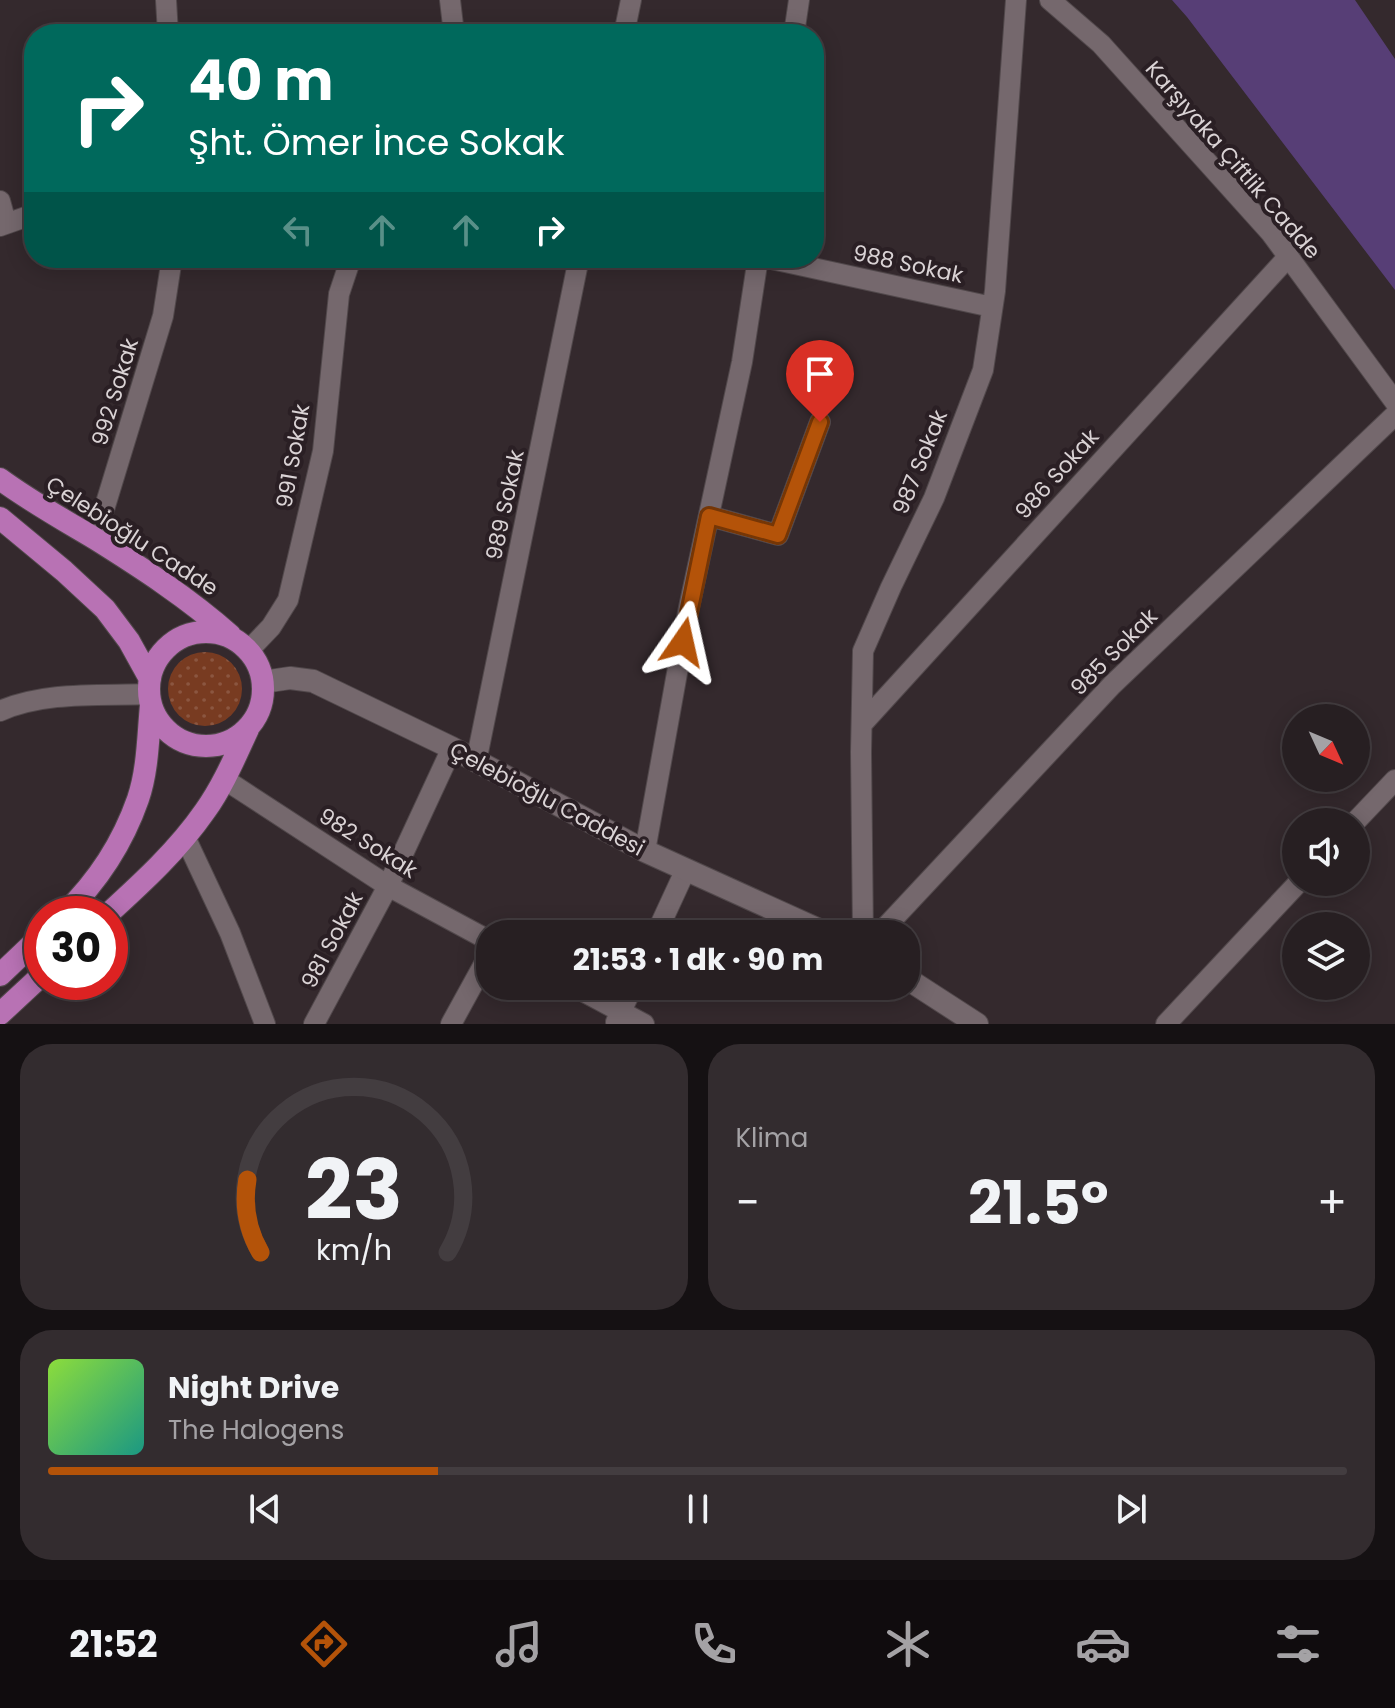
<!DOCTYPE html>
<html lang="tr">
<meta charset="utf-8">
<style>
:root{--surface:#271f22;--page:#332c2f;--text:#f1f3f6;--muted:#a4a2a5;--line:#433d40;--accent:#b45309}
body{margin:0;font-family:Poppins,sans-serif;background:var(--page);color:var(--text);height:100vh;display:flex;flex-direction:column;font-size:30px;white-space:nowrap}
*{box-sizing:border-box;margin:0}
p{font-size:26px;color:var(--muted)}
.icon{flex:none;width:44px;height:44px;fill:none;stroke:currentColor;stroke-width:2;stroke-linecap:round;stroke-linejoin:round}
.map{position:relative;height:1024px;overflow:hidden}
.side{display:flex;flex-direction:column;gap:20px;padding:20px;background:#151113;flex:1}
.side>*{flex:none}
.hud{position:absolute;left:24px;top:24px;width:800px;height:244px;border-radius:32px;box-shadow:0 4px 20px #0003,0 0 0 2px var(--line);background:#00695c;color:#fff;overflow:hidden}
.needle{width:52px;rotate:134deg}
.controls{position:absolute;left:1282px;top:704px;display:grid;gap:16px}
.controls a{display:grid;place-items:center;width:88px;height:88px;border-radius:50%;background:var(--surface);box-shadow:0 4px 20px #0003,0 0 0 2px var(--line);font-size:40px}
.speed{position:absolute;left:24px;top:896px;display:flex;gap:16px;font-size:40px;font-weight:700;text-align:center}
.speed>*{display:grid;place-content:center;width:104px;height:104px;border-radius:50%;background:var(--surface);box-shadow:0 4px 20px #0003,0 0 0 2px var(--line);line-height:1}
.speed .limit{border:12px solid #d22;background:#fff;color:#111}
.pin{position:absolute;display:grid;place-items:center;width:68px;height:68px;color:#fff;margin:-82px -34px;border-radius:50% 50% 50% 0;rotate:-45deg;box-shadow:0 0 8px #0007}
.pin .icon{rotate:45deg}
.me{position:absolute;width:88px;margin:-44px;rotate:11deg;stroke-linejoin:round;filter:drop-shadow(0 0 6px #0008)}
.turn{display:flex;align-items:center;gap:28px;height:168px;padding:0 32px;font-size:36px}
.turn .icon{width:104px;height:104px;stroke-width:2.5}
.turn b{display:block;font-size:56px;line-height:68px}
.lanes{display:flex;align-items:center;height:76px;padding:0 32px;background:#0003;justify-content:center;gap:40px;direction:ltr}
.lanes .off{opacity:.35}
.big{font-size:60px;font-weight:700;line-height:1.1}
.side .tile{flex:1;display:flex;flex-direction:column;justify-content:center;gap:12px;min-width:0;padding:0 28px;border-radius:32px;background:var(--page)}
.side .dial{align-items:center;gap:0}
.dial svg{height:208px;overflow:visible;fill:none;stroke:var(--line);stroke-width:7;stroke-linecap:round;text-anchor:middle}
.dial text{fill:var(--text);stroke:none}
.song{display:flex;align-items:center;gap:24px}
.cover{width:96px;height:96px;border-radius:12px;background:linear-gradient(135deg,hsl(90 70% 55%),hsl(170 70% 35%))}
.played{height:8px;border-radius:4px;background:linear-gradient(90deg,var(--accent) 30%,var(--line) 30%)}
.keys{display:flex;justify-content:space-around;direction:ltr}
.heat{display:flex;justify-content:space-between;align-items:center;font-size:44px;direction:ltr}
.side .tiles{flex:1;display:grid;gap:20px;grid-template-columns:1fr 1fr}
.tile:last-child{grid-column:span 2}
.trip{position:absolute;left:476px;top:920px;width:444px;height:80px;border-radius:32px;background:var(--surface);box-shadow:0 4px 20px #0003,0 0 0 2px var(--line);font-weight:700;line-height:80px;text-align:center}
.menu{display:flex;height:128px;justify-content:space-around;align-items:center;background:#100c0e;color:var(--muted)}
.menu .icon{width:56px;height:56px}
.menu .selected{color:var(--accent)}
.menu b{font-size:36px;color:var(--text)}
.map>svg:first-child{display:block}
.grass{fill:url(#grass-dots)}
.water{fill:#573e76}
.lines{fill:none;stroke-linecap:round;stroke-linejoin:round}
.minor-casing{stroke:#51484b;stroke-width:22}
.secondary-casing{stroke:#51484b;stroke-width:24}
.trunk-casing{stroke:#51484b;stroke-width:24}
.minor{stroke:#75686d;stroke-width:20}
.secondary{stroke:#75686d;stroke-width:22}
.trunk{stroke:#b872b4;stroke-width:22}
.route-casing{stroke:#753606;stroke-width:20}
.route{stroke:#b45309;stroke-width:14}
.labels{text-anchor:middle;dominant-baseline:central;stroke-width:8;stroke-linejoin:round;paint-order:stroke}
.street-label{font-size:22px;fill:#dad3d5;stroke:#2a1f24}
</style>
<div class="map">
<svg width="1395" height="1024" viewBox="0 0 1395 1024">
<defs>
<pattern id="grass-dots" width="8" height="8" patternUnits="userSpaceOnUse" patternTransform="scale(2)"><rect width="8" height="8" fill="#783b21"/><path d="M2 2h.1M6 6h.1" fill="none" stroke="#8b5640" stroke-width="1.8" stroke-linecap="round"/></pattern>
</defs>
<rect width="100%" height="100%" fill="#34292d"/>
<path class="grass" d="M168 689a37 37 0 1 1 74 0a37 37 0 1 1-74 0Z"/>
<path class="water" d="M 1172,0 L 1355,0 L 1395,59 L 1395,290 L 1187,17 Z"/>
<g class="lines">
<defs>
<path id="minor" d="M 166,0 L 168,34
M 450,0 L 454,34
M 1050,0 L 1101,44 L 1271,233 L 1395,402
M 624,34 L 631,0
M 794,34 L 799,0
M 0,201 L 6,223
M 0,226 L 34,214
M 767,258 L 992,307
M 709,516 L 778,535 L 820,422
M 95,539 L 163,316 L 172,258
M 249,650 L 271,627 L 288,600 L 323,451 L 339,294 L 351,258
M 0,711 C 45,691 100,696 149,694
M 862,724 L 1288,257
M 476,762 L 579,258
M 224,779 L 388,886 L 490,941
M 1355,822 L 1395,780
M 185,837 L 230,933 L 265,1024
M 645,851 L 688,612 L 742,362 L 758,258
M 656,934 L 686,869
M 863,934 L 861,752 L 863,651 L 891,587 L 934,498 L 983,370 L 995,291 L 1016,0
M 879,934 L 1112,685 L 1395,415
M 573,986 L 644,1024
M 616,1022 L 633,986
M 314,1024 L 388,886 L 452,748
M 451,1024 L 490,953
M 1166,1024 L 1299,882"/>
<path id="secondary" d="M 263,682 L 290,678 L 313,681 L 452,748 L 645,851 L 828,934
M 906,978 L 977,1024"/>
<path id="trunk" d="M 0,479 C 30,501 62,519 94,538 C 142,568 188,598 230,635
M 0,518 L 64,571 L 105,609 L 129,641 L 150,679
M149 689a57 57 0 1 1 114 0a57 57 0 1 1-114 0Z
M 64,914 C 97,882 123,842 138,799 C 148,770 148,736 151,705
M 108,914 C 143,882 178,850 205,811 C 223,786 235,757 248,729
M 0,975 L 42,935
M 0,1014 L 42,975"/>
</defs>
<use href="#minor" class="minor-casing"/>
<use href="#secondary" class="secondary-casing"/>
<use href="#trunk" class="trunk-casing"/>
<use href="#minor" class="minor"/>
<use href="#secondary" class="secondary"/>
<use href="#trunk" class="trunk"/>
</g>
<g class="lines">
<defs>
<path id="route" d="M 683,642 L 709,516 L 778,535 L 820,422"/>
</defs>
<use href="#route" class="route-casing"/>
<use href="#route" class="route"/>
</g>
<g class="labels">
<g class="street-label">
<text transform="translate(1233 160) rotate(49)">Karşıyaka Çiftlik Cadde</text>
<text transform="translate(908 264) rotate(12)">988 Sokak</text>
<text transform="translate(115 392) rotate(-73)">992 Sokak</text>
<text transform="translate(293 456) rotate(-80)">991 Sokak</text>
<text transform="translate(920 462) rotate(-68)">987 Sokak</text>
<text transform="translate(1057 474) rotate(-48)">986 Sokak</text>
<text transform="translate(505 505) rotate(-78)">989 Sokak</text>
<text transform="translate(132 536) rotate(33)">Çelebioğlu Cadde</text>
<text transform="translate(1114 652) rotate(-45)">985 Sokak</text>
<text transform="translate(547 799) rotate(28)">Çelebioğlu Caddesi</text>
<text transform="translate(368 843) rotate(32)">982 Sokak</text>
<text transform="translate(332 940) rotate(-62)">981 Sokak</text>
</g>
</g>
</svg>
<div class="controls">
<a><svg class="needle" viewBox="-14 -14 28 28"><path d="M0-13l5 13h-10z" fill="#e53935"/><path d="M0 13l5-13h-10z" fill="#a4a2a5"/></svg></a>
<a><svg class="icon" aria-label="sound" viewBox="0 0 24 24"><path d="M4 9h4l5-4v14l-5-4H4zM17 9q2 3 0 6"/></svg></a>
<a><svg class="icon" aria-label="layers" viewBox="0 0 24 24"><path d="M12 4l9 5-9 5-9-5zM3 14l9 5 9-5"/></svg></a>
</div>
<div class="speed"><div class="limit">30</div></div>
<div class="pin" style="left:820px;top:422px;background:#d93025"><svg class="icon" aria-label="arrive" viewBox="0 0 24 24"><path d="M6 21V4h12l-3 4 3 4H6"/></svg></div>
<svg class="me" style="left:683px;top:642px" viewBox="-20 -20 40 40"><path d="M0-17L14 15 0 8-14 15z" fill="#b45309" stroke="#fff" stroke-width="4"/></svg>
<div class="trip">21:53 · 1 dk · 90 m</div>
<div class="hud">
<div class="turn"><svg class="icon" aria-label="right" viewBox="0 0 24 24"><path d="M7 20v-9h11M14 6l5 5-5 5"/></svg><div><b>40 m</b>Şht. Ömer İnce Sokak</div></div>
<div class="lanes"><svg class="icon off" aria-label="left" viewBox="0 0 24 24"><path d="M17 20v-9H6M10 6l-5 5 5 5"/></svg><svg class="icon off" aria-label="ahead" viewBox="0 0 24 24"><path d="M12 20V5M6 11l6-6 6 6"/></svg><svg class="icon off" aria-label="ahead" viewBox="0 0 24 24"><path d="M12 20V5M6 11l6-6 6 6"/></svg><svg class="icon" aria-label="right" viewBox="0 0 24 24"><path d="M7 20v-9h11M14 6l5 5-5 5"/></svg></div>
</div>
</div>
<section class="side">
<div class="tiles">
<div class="tile dial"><svg viewBox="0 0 100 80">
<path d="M14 69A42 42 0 1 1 86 69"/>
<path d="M14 69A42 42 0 0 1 9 41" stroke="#b45309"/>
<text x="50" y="56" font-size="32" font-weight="700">23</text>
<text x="50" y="72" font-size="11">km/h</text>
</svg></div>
<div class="tile"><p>Klima</p>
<div class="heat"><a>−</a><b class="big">21.5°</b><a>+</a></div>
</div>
<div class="tile">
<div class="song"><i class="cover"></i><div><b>Night Drive</b><p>The Halogens</p></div></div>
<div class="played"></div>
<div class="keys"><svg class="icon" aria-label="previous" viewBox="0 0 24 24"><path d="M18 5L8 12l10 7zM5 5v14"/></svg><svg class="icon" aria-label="pause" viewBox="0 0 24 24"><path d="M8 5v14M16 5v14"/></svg><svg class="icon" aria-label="next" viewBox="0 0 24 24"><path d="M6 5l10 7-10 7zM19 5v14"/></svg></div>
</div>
</div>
</section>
<nav class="menu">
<b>21:52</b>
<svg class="icon selected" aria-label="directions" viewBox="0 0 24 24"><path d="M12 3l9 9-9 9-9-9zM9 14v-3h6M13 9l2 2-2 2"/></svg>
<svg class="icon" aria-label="music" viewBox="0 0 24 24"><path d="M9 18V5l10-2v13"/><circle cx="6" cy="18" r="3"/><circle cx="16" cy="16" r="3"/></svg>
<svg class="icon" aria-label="phone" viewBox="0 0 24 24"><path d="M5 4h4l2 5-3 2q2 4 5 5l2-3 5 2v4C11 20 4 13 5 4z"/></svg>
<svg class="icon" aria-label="climate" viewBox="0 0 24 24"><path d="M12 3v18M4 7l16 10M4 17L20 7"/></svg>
<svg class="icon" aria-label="car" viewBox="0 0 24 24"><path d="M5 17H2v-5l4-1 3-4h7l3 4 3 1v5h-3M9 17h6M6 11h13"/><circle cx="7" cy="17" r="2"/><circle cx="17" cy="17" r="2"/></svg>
<svg class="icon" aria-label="filters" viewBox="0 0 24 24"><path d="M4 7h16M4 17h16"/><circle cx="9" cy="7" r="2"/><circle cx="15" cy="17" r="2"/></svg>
</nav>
